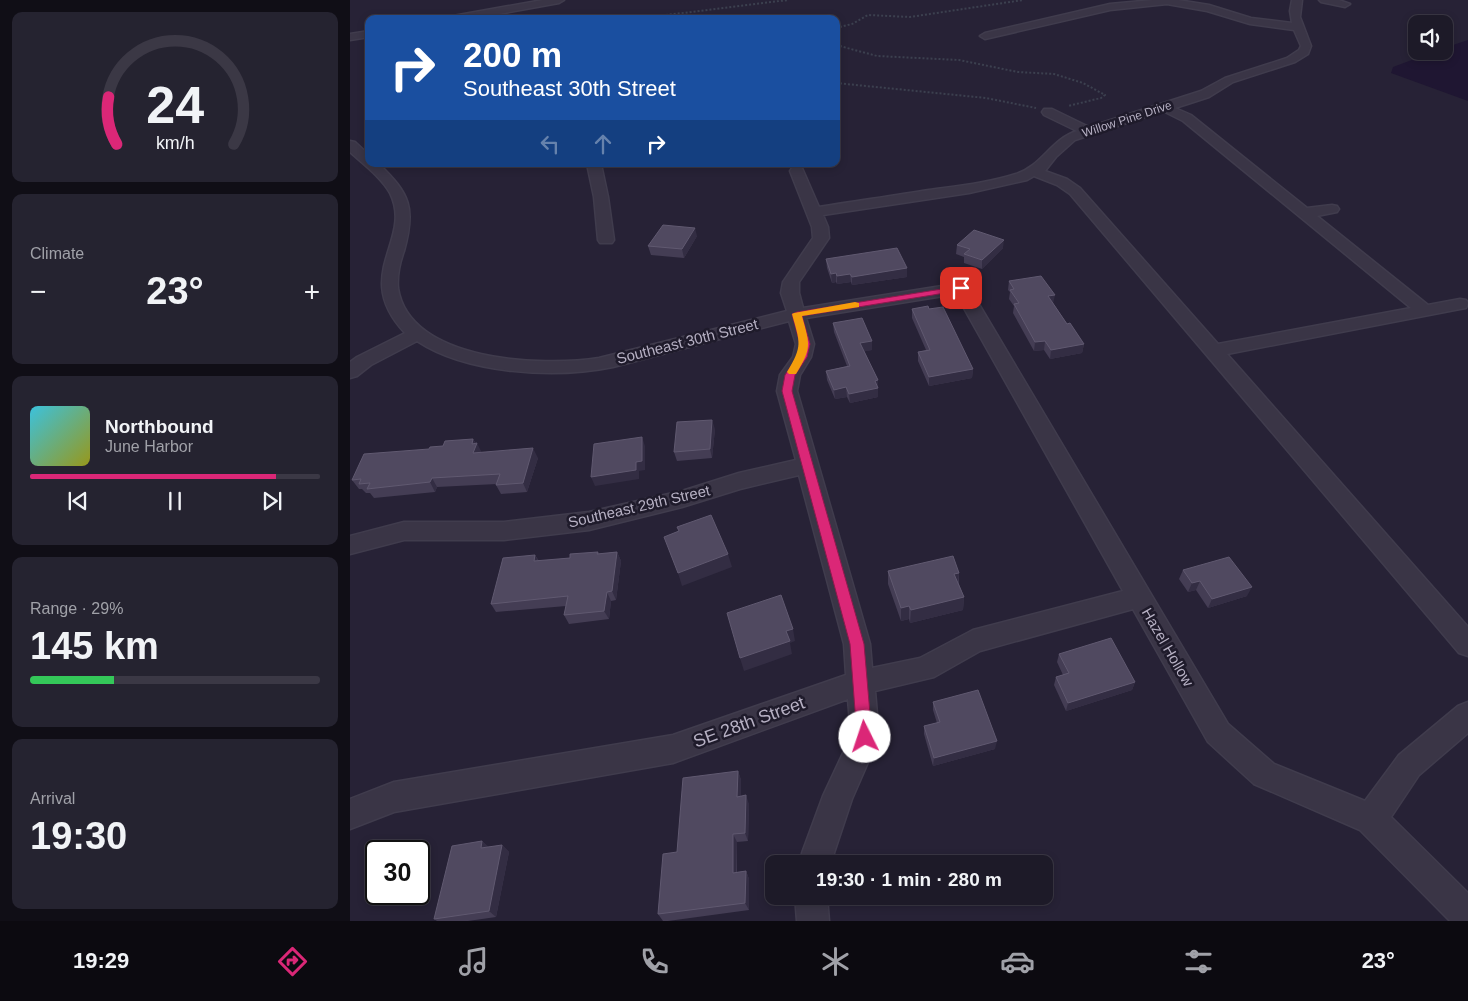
<!DOCTYPE html>
<meta charset="utf-8">
<style>
:root{--surface:#1d1a28;--page:#252330;--text:#f1f3f6;--muted:#a0a1a8;--line:#3b3845;--accent:#db2777}
body{margin:0;font-family:Helvetica,sans-serif;background:var(--page);color:var(--text);height:100vh;display:flex;flex-direction:column;font-size:19px;white-space:nowrap}
*{box-sizing:border-box;margin:0}
p{font-size:16px;color:var(--muted)}
.icon{flex:none;width:28px;height:28px;fill:none;stroke:currentColor;stroke-width:2;stroke-linecap:round;stroke-linejoin:round}
.map{position:relative;flex:1;overflow:hidden}
.sheet{display:flex;flex-direction:column;gap:12px;padding:12px;background:#100e16;width:350px}
.sheet>*{flex:none}
.banner{position:absolute;left:15px;top:15px;width:475px;height:152px;border-radius:10px;box-shadow:0 2px 8px #0003,0 0 0 1px var(--line);background:#1a4fa0;color:#fff;overflow:hidden}
.controls{position:absolute;left:1058px;top:15px;display:grid;gap:10px}
.controls a{display:grid;place-items:center;width:45px;height:45px;border-radius:10px;background:var(--surface);box-shadow:0 2px 8px #0003,0 0 0 1px var(--line);font-size:25px}
.speed{position:absolute;left:15px;top:840px;display:flex;gap:10px;font-size:25px;font-weight:700;text-align:center}
.speed>*{display:grid;place-content:center;width:65px;height:65px;border-radius:50%;background:var(--surface);box-shadow:0 2px 8px #0003,0 0 0 1px var(--line);line-height:1}
.speed .limit{border:2px solid #111;border-radius:8px;background:#fff;color:#111}
.pin{position:absolute;display:grid;place-items:center;width:42px;height:42px;color:#fff;margin:-21px;border-radius:10px;box-shadow:0 2px 8px #0006}
.me{position:absolute;width:55px;margin:-28px;rotate:356deg;stroke-linejoin:round;filter:drop-shadow(0 0 4px #0008)}
.turn{display:flex;align-items:center;gap:18px;height:105px;padding:0 15px;font-size:22px}
.turn .icon{width:65px;height:65px;stroke-width:2.5}
.turn b{display:block;font-size:35px;line-height:42px}
.lanes{display:flex;align-items:center;height:48px;padding:0 15px;background:#0003;justify-content:center;gap:25px;direction:ltr}
.lanes .off{opacity:.35}
.big{font-size:38px;font-weight:700;line-height:1.1}
.sheet .tile{flex:1;display:flex;flex-direction:column;justify-content:center;gap:8px;min-width:0;padding:0 18px;border-radius:10px;background:var(--page)}
.sheet .dial{align-items:center;gap:0}
.dial svg{height:130px;overflow:visible;fill:none;stroke:var(--line);stroke-width:7;stroke-linecap:round;text-anchor:middle}
.dial text{fill:var(--text);stroke:none}
.song{display:flex;align-items:center;gap:15px}
.cover{width:60px;height:60px;border-radius:8px;background:linear-gradient(135deg,hsl(190 70% 55%),hsl(60 70% 35%))}
.played{height:5px;border-radius:2px;background:linear-gradient(90deg,var(--accent) 85%,var(--line) 85%)}
.keys{display:flex;justify-content:space-around;direction:ltr}
.heat{display:flex;justify-content:space-between;align-items:center;font-size:28px;direction:ltr}
.charge{height:8px;border-radius:4px;background:linear-gradient(90deg,#34c759 29%,var(--line) 0)}
.trip{position:absolute;left:415px;top:855px;width:288px;height:50px;border-radius:10px;background:var(--surface);box-shadow:0 2px 8px #0003,0 0 0 1px var(--line);font-weight:700;line-height:50px;text-align:center}
.dock{display:flex;height:80px;justify-content:space-around;align-items:center;background:#0c0a10;color:var(--muted)}
.dock .icon{width:35px;height:35px}
.dock .current{color:var(--accent)}
.dock b{font-size:22px;color:var(--text)}
main{display:flex;flex:1;min-height:0}
.map>svg:first-child{display:block}
.water{fill:#1f1632}
.lines{fill:none;stroke-linecap:round;stroke-linejoin:round}
.minor-casing{stroke:#403c4d;stroke-width:3}
.path{stroke:#3c404f;stroke-width:2;stroke-dasharray:2 2;stroke-linecap:butt}
.minor{fill:#3a3546;fill-rule:evenodd}
.wall{fill:#443d54}
.shaded-wall{fill:#332d43}
.building{fill:#504960;stroke:#605970}
.route{fill:#db2777;stroke:#8e194d}
.slow{fill:#f59e0b}
.labels{text-anchor:middle;dominant-baseline:central;stroke-width:5;stroke-linejoin:round;paint-order:stroke}
.far-street-label{font-size:12px;fill:#b6b0c3;stroke:#1f1b2b}
.street-label{font-size:15px;fill:#b6b0c3;stroke:#1f1b2b}
.near-street-label{font-size:18px;fill:#b6b0c3;stroke:#1f1b2b}
</style>
<main>
<section class="sheet">
<div class="tile dial"><svg viewBox="0 0 100 80">
<path d="M14 69A42 42 0 1 1 86 69"/>
<path d="M14 69A42 42 0 0 1 9 40" stroke="#db2777"/>
<text x="50" y="56" font-size="32" font-weight="700">24</text>
<text x="50" y="72" font-size="11">km/h</text>
</svg></div>
<div class="tile"><p>Climate</p>
<div class="heat"><a>−</a><b class="big">23°</b><a>+</a></div>
</div>
<div class="tile">
<div class="song"><i class="cover"></i><div><b>Northbound</b><p>June Harbor</p></div></div>
<div class="played"></div>
<div class="keys"><svg class="icon" aria-label="previous" viewBox="0 0 24 24"><path d="M18 5L8 12l10 7zM5 5v14"/></svg><svg class="icon" aria-label="pause" viewBox="0 0 24 24"><path d="M8 5v14M16 5v14"/></svg><svg class="icon" aria-label="next" viewBox="0 0 24 24"><path d="M6 5l10 7-10 7zM19 5v14"/></svg></div>
</div>
<div class="tile"><p>Range · 29%</p><b class="big">145 km</b><div class="charge"></div></div>
<div class="tile"><p>Arrival</p><b class="big">19:30</b></div>
</section>
<div class="map">
<svg width="1118" height="921" viewBox="0 0 1118 921">
<rect width="100%" height="100%" fill="#272236"/>
<path class="water" d="M 1118,40 L 1118,101 L 1041,73 L 1043,67 L 1086,51 L 1094,51 L 1094,48 Z"/>
<g class="lines">
<defs>
<path id="minor" d="M 193,0 L 214,0 L 209,3 L 121,19 L 98,19 L 103,16 Z
M 803,0 L 828,0 L 859,5 L 901,18 L 942,23 L 940,11 L 942,0 L 952,0 L 950,17 L 961,46 L 958,54 L 945,62 L 883,82 L 859,97 L 825,108 L 841,115 L 957,208 L 982,205 L 987,206 L 989,209 L 987,212 L 967,216 L 1078,305 L 1110,299 L 1116,300 L 1118,303 L 1116,308 L 1110,309 L 877,354 L 1118,627 L 1118,656 L 1109,653 L 720,194 L 707,185 L 684,176 L 677,180 L 619,193 L 473,215 L 478,227 L 479,238 L 449,282 L 449,293 L 453,308 L 611,283 L 617,284 L 878,724 L 924,764 L 1015,801 L 1049,755 L 1108,706 L 1118,702 L 1118,733 L 1069,775 L 1041,817 L 1118,893 L 1118,921 L 1100,921 L 1010,830 L 904,784 L 858,742 L 783,609 L 630,651 L 584,677 L 525,691 L 529,737 L 502,799 L 484,853 L 483,864 L 451,864 L 452,853 L 473,796 L 501,736 L 498,699 L 323,763 L 44,812 L 0,829 L 0,799 L 44,782 L 323,735 L 496,675 L 494,644 L 449,475 L 390,489 L 332,507 L 239,530 L 154,540 L 54,540 L 0,554 L 0,536 L 54,522 L 154,522 L 239,512 L 332,491 L 389,473 L 446,460 L 427,391 L 430,375 L 443,357 L 446,344 L 439,321 L 263,367 C 205,379 117,374 67,341 L 21,365 L 7,376 L 0,378 L 0,362 L 7,357 L 55,333 C 0,274 64,241 40,193 C 31,177 13,164 0,152 L 0,141 L 5,142 L 19,155 L 19,164 L 29,164 C 60,194 66,208 54,251 C 50,262 47,276 48,288 C 59,362 193,367 249,358 L 437,311 L 431,293 L 433,282 L 463,238 L 462,227 L 440,171 L 442,168 L 452,168 L 469,207 C 506,201 543,196 579,190 C 608,186 638,183 666,174 C 692,166 701,139 727,131 L 694,115 L 692,112 L 694,109 L 702,109 L 739,127 L 851,91 L 875,78 L 937,58 L 949,50 L 951,46 L 944,30 L 900,24 L 857,11 L 817,4 L 760,10 L 635,39 L 630,36 L 635,33 L 760,4 ZM 813,111 L 833,121 L 1061,308 L 868,344 L 730,188 L 717,179 L 695,171 L 706,157 L 725,140 ZM 606,294 L 773,591 L 623,630 L 570,658 L 522,668 L 520,644 L 447,391 L 450,375 L 461,357 L 464,344 L 456,318 Z
M 969,0 L 989,0 L 1000,4 L 995,7 L 971,2 Z
M 19,31 L 19,37 L 0,40 L 0,34 Z
M 237,164 L 251,164 L 258,197 L 264,240 L 262,243 L 250,243 L 248,240 L 244,197 Z
M 445,896 L 477,896 L 479,921 L 447,921 Z"/>
</defs>
<use href="#minor" class="minor-casing"/>
<path class="path" d="M 284,19 L 438,0
M 486,28 L 502,24 L 518,15 L 560,17 L 673,0
M 486,45 L 527,56 L 609,60 L 668,72 L 704,74 L 733,83 L 755,95 L 751,98 L 718,106
M 486,83 L 636,98 L 686,108"/>
<use href="#minor" class="minor"/>
</g>
<path class="wall" d="M 347,236 L 334,258 L 301,255 L 298,246 Z
M 607,245 L 653,248 L 632,269 L 614,263 L 614,257 L 606,254 Z
M 476,259 L 557,268 L 557,277 L 502,285 L 501,282 L 487,284 L 486,282 L 482,283 L 477,268 Z
M 659,281 L 703,303 L 717,324 L 734,344 L 732,353 L 700,359 L 694,350 L 684,351 L 663,313 L 664,306 L 659,299 L 660,292 L 658,290 Z
M 562,309 L 579,309 L 623,369 L 622,378 L 579,386 L 568,361 L 568,352 L 576,350 L 562,318 Z
M 483,323 L 522,350 L 514,351 L 528,380 L 528,397 L 500,403 L 497,397 L 485,399 L 477,380 L 476,371 L 497,366 L 484,332 Z
M 365,429 L 362,458 L 327,461 L 324,452 Z
M 123,439 L 131,452 L 188,458 L 177,492 L 151,494 L 146,485 L 147,484 L 87,487 L 85,492 L 24,498 L 20,493 L 16,493 L 12,489 L 9,489 L 2,480 L 79,449 Z
M 248,552 L 249,554 L 267,552 L 271,561 L 266,600 L 261,601 L 259,619 L 219,624 L 214,615 L 216,606 L 146,612 L 141,604 L 185,555 L 189,561 L 220,558 Z
M 833,570 L 897,596 L 858,608 L 846,590 L 838,592 L 829,579 Z
M 538,571 L 609,573 L 609,584 L 614,597 L 613,610 L 560,623 L 559,619 L 551,621 L 538,584 Z
M 709,654 L 785,682 L 782,690 L 716,711 L 704,685 L 706,677 L 713,675 L 707,662 Z
M 583,702 L 645,749 L 583,766 L 574,734 L 574,726 L 587,723 L 583,710 Z
M 388,771 L 391,780 L 391,796 L 399,804 L 398,841 L 387,842 L 387,872 L 396,871 L 399,879 L 399,910 L 318,921 L 313,921 L 308,914 L 327,852 Z
M 132,841 L 138,847 L 152,845 L 159,852 L 146,917 L 118,921 L 87,921 L 84,919 Z"/>
<path class="shaded-wall" d="M 345,228 L 347,236 L 334,258 L 332,249 Z
M 654,240 L 653,248 L 632,269 L 632,260 Z
M 557,268 L 557,277 L 502,285 L 502,277 Z
M 486,273 L 486,282 L 482,283 L 481,274 Z
M 500,274 L 501,282 L 487,284 L 487,276 Z
M 705,295 L 703,304 L 698,296 Z
M 522,341 L 522,350 L 511,352 L 510,343 Z
M 695,341 L 694,350 L 684,351 L 685,342 Z
M 734,344 L 732,353 L 700,359 L 701,350 Z
M 623,369 L 622,378 L 579,386 L 579,377 Z
M 528,380 L 528,397 L 500,403 L 499,394 L 525,381 Z
M 496,387 L 497,397 L 485,399 L 484,390 Z
M 362,420 L 365,429 L 362,458 L 360,449 Z
M 292,437 L 295,446 L 295,470 L 289,471 L 289,479 L 245,486 L 241,477 L 286,462 Z
M 123,439 L 126,444 L 127,443 L 132,453 L 123,453 L 122,444 Z
M 183,448 L 188,458 L 177,492 L 173,483 Z
M 82,478 L 87,487 L 85,492 L 80,482 Z
M 267,552 L 271,561 L 266,600 L 262,591 Z
M 378,554 L 382,567 L 332,586 L 328,573 Z
M 185,555 L 190,564 L 184,561 Z
M 609,573 L 608,586 L 604,574 Z
M 850,581 L 846,590 L 838,592 L 842,583 Z
M 902,587 L 897,596 L 858,608 L 862,599 Z
M 257,592 L 261,601 L 259,619 L 254,611 Z
M 614,597 L 613,610 L 560,623 L 561,610 Z
M 559,606 L 559,619 L 551,621 L 551,608 Z
M 443,629 L 445,641 L 440,643 L 442,654 L 394,671 L 390,658 L 436,631 Z
M 785,682 L 782,690 L 716,711 L 718,703 Z
M 647,741 L 645,749 L 583,766 L 584,758 Z
M 388,771 L 391,780 L 391,805 L 387,797 Z
M 396,795 L 399,804 L 398,841 L 395,833 Z
M 383,834 L 387,842 L 386,880 L 383,873 Z
M 132,841 L 140,848 L 131,848 Z
M 152,845 L 159,852 L 146,917 L 139,911 Z
M 396,871 L 399,879 L 399,910 L 395,903 Z"/>
<path class="building" d="M 313,225 L 345,228 L 332,249 L 298,246 Z
M 624,230 L 654,240 L 632,260 L 614,254 L 620,249 L 607,245 Z
M 547,248 L 557,268 L 502,277 L 500,274 L 487,276 L 486,273 L 481,274 L 476,259 Z
M 691,276 L 705,295 L 698,296 L 717,324 L 720,323 L 734,344 L 701,350 L 695,341 L 685,342 L 664,304 L 669,303 L 660,290 L 664,289 L 659,281 Z
M 578,306 L 579,309 L 593,307 L 623,369 L 579,377 L 568,352 L 580,350 L 562,309 Z
M 512,318 L 522,341 L 510,343 L 528,380 L 525,381 L 528,388 L 499,394 L 496,387 L 484,390 L 476,371 L 500,366 L 483,323 Z
M 362,420 L 360,449 L 324,452 L 327,422 Z
M 292,437 L 292,461 L 286,462 L 286,470 L 241,477 L 244,444 Z
M 123,439 L 122,444 L 127,443 L 123,453 L 183,448 L 173,483 L 146,485 L 150,474 L 82,478 L 80,482 L 17,489 L 20,483 L 9,484 L 11,479 L 2,480 L 14,454 L 79,449 L 80,447 L 93,446 L 95,441 Z
M 361,515 L 378,554 L 328,573 L 314,537 L 329,531 L 327,527 Z
M 248,552 L 247,554 L 267,552 L 262,591 L 257,592 L 254,611 L 214,615 L 218,596 L 141,604 L 153,558 L 185,555 L 184,561 L 220,558 L 220,554 Z
M 603,556 L 609,573 L 604,574 L 614,597 L 561,610 L 559,606 L 551,608 L 538,571 Z
M 879,557 L 902,587 L 862,599 L 850,581 L 842,583 L 833,570 Z
M 431,595 L 443,629 L 436,631 L 440,641 L 390,658 L 377,613 Z
M 761,638 L 785,682 L 718,703 L 706,677 L 719,673 L 709,654 Z
M 628,690 L 647,741 L 584,758 L 574,726 L 590,722 L 583,702 Z
M 388,771 L 387,797 L 396,795 L 395,833 L 383,834 L 383,873 L 396,871 L 395,903 L 308,914 L 313,854 L 327,852 L 333,778 Z
M 132,841 L 131,848 L 152,845 L 139,911 L 84,919 L 102,846 Z"/>
<path class="route" d="M 611,286 L 614,286 L 614,290 L 452,316 L 460,344 L 457,357 L 445,375 L 442,391 L 514,644 L 522,737 L 520,742 L 515,744 L 509,742 L 507,737 L 500,644 L 432,391 L 435,375 L 447,357 L 450,344 L 442,314 L 447,312 Z"/>
<path class="slow" d="M 505,302 L 509,303 L 509,307 L 452,316 C 460,345 462,348 446,374 L 439,374 L 437,372 C 453,346 450,343 442,314 L 444,313 Z"/>
<g class="labels">
<g class="far-street-label">
<text transform="translate(777 119) rotate(-18)">Willow Pine Drive</text>
</g>
<g class="street-label">
<text transform="translate(337 341) rotate(-14)">Southeast 30th Street</text>
<text transform="translate(289 506) rotate(-13)">Southeast 29th Street</text>
<text transform="translate(818 647) rotate(60)">Hazel Hollow</text>
</g>
<g class="near-street-label">
<text transform="translate(399 722) rotate(-20)">SE 28th Street</text>
</g>
</g>
</svg>
<div class="controls">
<a><svg class="icon" aria-label="sound" viewBox="0 0 24 24"><path d="M4 9h4l5-4v14l-5-4H4zM17 9q2 3 0 6"/></svg></a>
</div>
<div class="speed"><div class="limit">30</div></div>
<div class="pin" style="left:611px;top:288px;background:#d93025"><svg class="icon" aria-label="arrive" viewBox="0 0 24 24"><path d="M6 21V4h12l-3 4 3 4H6"/></svg></div>
<svg class="me" style="left:515px;top:737px" viewBox="-20 -20 40 40"><circle r="19" fill="#fff"/><path d="M0-13L10 11 0 6-10 11z" fill="#db2777"/></svg>
<div class="trip">19:30 · 1 min · 280 m</div>
<div class="banner">
<div class="turn"><svg class="icon" aria-label="right" viewBox="0 0 24 24"><path d="M7 20v-9h11M14 6l5 5-5 5"/></svg><div><b>200 m</b>Southeast 30th Street</div></div>
<div class="lanes"><svg class="icon off" aria-label="left" viewBox="0 0 24 24"><path d="M17 20v-9H6M10 6l-5 5 5 5"/></svg><svg class="icon off" aria-label="ahead" viewBox="0 0 24 24"><path d="M12 20V5M6 11l6-6 6 6"/></svg><svg class="icon" aria-label="right" viewBox="0 0 24 24"><path d="M7 20v-9h11M14 6l5 5-5 5"/></svg></div>
</div>
</div>
</main>
<nav class="dock">
<b>19:29</b>
<svg class="icon current" aria-label="directions" viewBox="0 0 24 24"><path d="M12 3l9 9-9 9-9-9zM9 14v-3h6M13 9l2 2-2 2"/></svg>
<svg class="icon" aria-label="music" viewBox="0 0 24 24"><path d="M9 18V5l10-2v13"/><circle cx="6" cy="18" r="3"/><circle cx="16" cy="16" r="3"/></svg>
<svg class="icon" aria-label="phone" viewBox="0 0 24 24"><path d="M5 4h4l2 5-3 2q2 4 5 5l2-3 5 2v4C11 20 4 13 5 4z"/></svg>
<svg class="icon" aria-label="climate" viewBox="0 0 24 24"><path d="M12 3v18M4 7l16 10M4 17L20 7"/></svg>
<svg class="icon" aria-label="car" viewBox="0 0 24 24"><path d="M5 17H2v-5l4-1 3-4h7l3 4 3 1v5h-3M9 17h6M6 11h13"/><circle cx="7" cy="17" r="2"/><circle cx="17" cy="17" r="2"/></svg>
<svg class="icon" aria-label="filters" viewBox="0 0 24 24"><path d="M4 7h16M4 17h16"/><circle cx="9" cy="7" r="2"/><circle cx="15" cy="17" r="2"/></svg>
<b>23°</b>
</nav>
